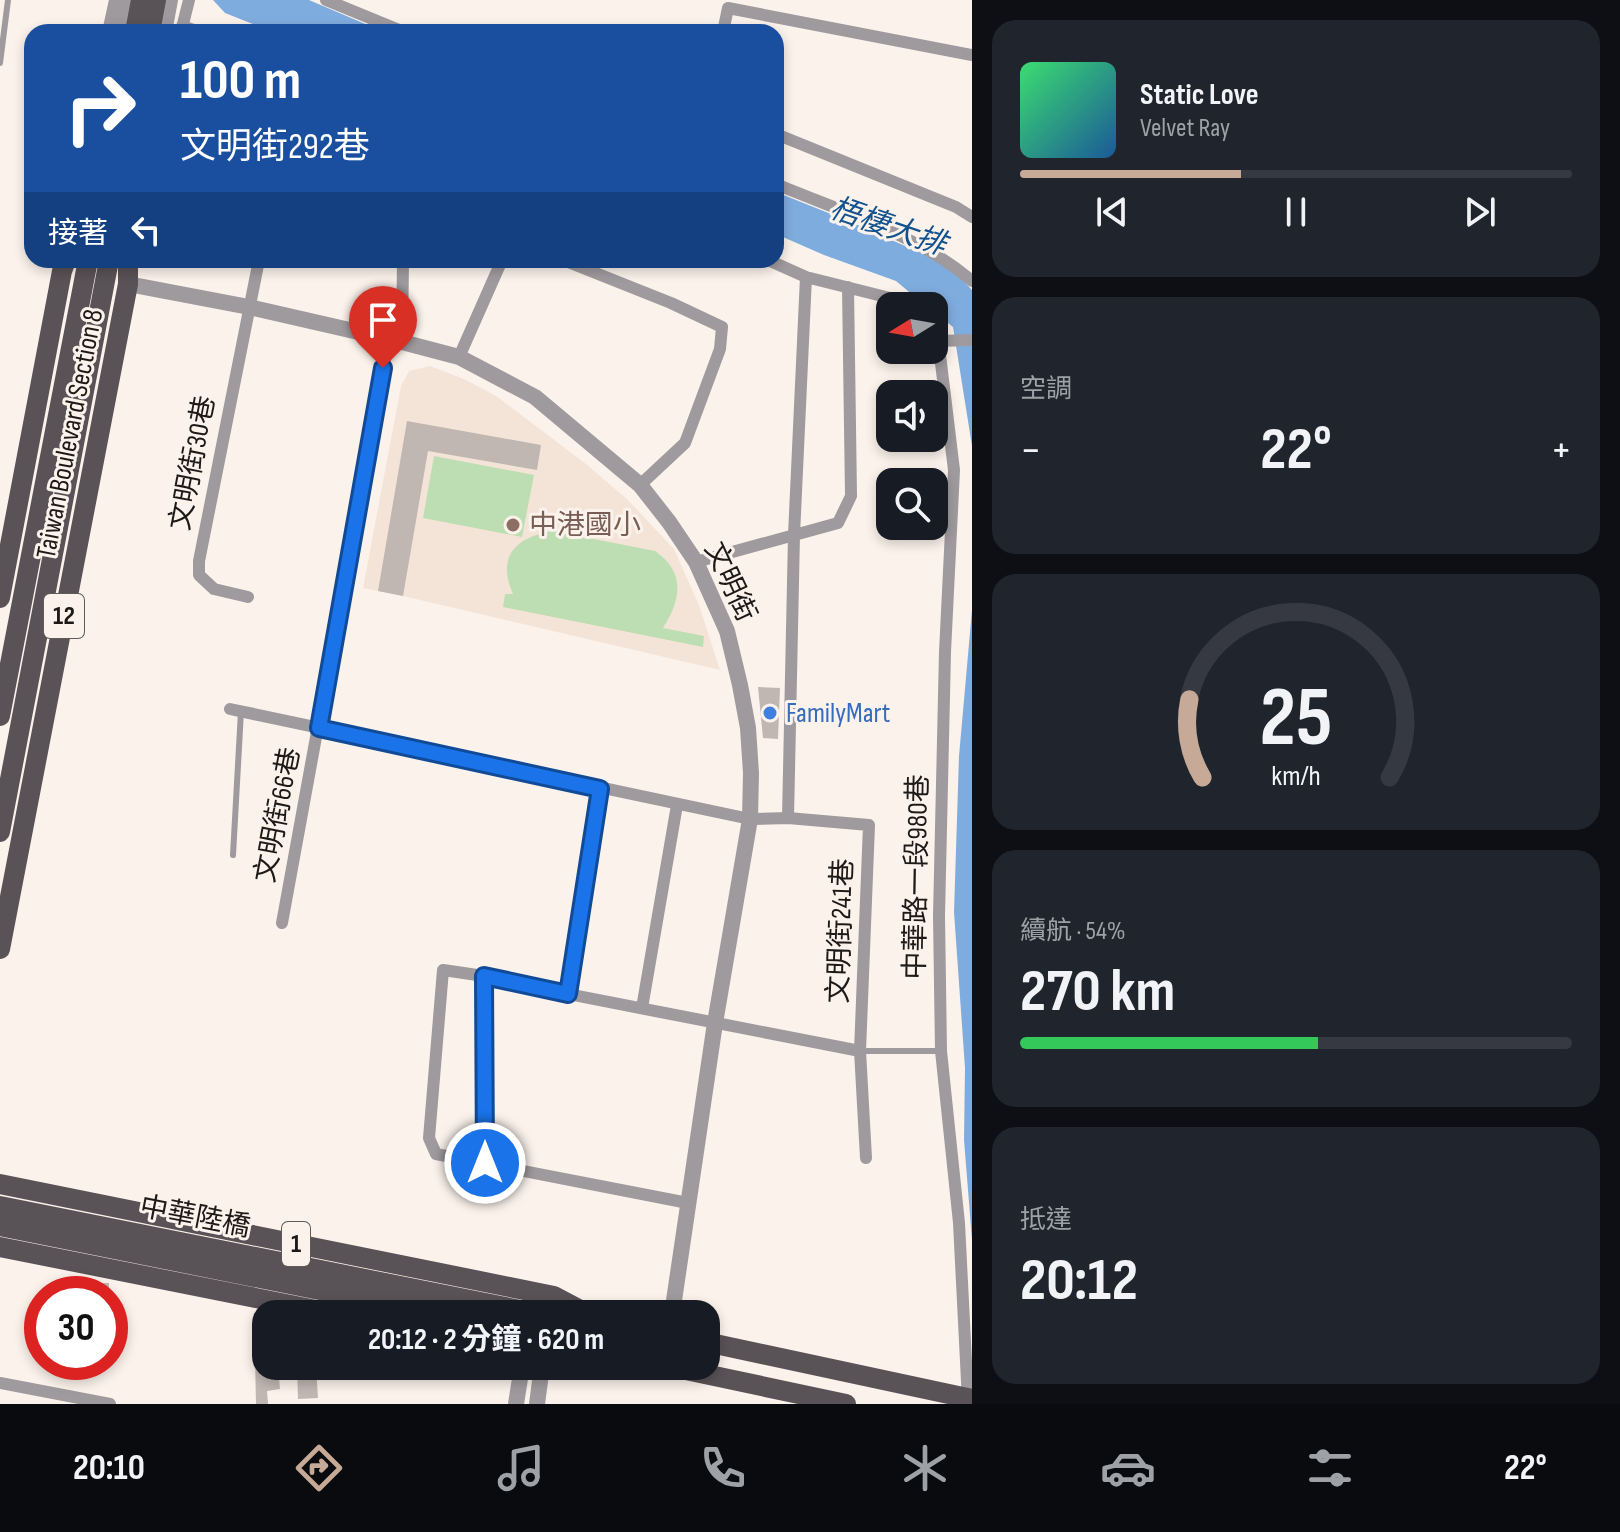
<!DOCTYPE html>
<html lang="zh-TW">
<meta charset="utf-8">
<style>
:root{--surface:#171b24;--page:#20242c;--text:#f1f3f6;--muted:#9ea1a6;--line:#363941;--accent:#c6a997}
body{margin:0;font-family:"Sofia Sans Condensed","Noto Sans TC",sans-serif;background:var(--page);color:var(--text);height:100vh;display:flex;flex-direction:column;font-size:30px;white-space:nowrap}
*{box-sizing:border-box;margin:0}
p{font-size:26px;color:var(--muted)}
.icon{flex:none;width:44px;height:44px;fill:none;stroke:currentColor;stroke-width:2;stroke-linecap:round;stroke-linejoin:round}
.map{position:relative;flex:1;overflow:hidden}
.panel{display:flex;flex-direction:column;gap:20px;padding:20px;background:#0d0f14;width:648px}
.panel>*{flex:none}
.banner{position:absolute;left:24px;top:24px;width:760px;height:244px;border-radius:24px;box-shadow:0 4px 12px #0003;background:#1a4fa0;color:#fff;overflow:hidden}
.needle{width:52px;rotate:259deg}
.fabs{position:absolute;left:876px;top:292px;display:grid;gap:16px}
.fabs a{display:grid;place-items:center;width:72px;height:72px;border-radius:16px;background:var(--surface);box-shadow:0 4px 12px #0003;font-size:40px}
.speed{position:absolute;left:24px;top:1276px;display:flex;gap:16px;font-size:40px;font-weight:700;text-align:center}
.speed>*{display:grid;place-content:center;width:104px;height:104px;border-radius:50%;background:var(--surface);box-shadow:0 4px 12px #0003;line-height:1}
.speed .limit{border:12px solid #d22;background:#fff;color:#111}
.pin{position:absolute;display:grid;place-items:center;width:68px;height:68px;color:#fff;margin:-82px -34px;border-radius:50% 50% 50% 0;rotate:-45deg;box-shadow:0 0 8px #0007}
.pin .icon{rotate:45deg}
.me{position:absolute;width:88px;margin:-44px;rotate:0deg;stroke-linejoin:round;filter:drop-shadow(0 0 6px #0008)}
.turn{display:flex;align-items:center;gap:28px;height:168px;padding:0 24px;font-size:36px}
.turn .icon{width:104px;height:104px;stroke-width:2.5}
.turn b{display:block;font-size:56px;line-height:68px}
.then{display:flex;align-items:center;height:76px;padding:0 24px;background:#0003;gap:16px;font-size:30px}
.big{font-size:60px;font-weight:700;line-height:1.1}
.panel .widget{flex:1;display:flex;flex-direction:column;justify-content:center;gap:12px;min-width:0;padding:0 28px;border-radius:24px;background:var(--page)}
.panel .dial{align-items:center;gap:0}
.dial svg{height:208px;overflow:visible;fill:none;stroke:var(--line);stroke-width:7;stroke-linecap:round;text-anchor:middle}
.dial text{fill:var(--text);stroke:none}
.song{display:flex;align-items:center;gap:24px}
.cover{width:96px;height:96px;border-radius:12px;background:linear-gradient(135deg,hsl(140 70% 55%),hsl(210 70% 35%))}
.played{height:8px;border-radius:4px;background:linear-gradient(90deg,var(--accent) 40%,var(--line) 40%)}
.keys{display:flex;justify-content:space-around;direction:ltr}
.heat{display:flex;justify-content:space-between;align-items:center;font-size:44px;direction:ltr}
.charge{height:12px;border-radius:6px;background:linear-gradient(90deg,#34c759 54%,var(--line) 0)}
.trip{position:absolute;left:252px;top:1300px;width:468px;height:80px;border-radius:24px;background:var(--surface);box-shadow:0 4px 12px #0003;font-weight:700;line-height:80px;text-align:center}
.tab-bar{display:flex;height:128px;justify-content:space-around;align-items:center;background:#090b0e;color:var(--muted)}
.tab-bar .icon{width:56px;height:56px}
.tab-bar .on{color:var(--accent)}
.tab-bar b{font-size:36px;color:var(--text)}
main{display:flex;flex:1;min-height:0}
.map>svg:first-child{display:block}
.built{fill:#f4e4d8}
.green{fill:#bddeb3}
.water{fill:#7facde}
.building{fill:#c0b6b2}
.lines{fill:none;stroke-linecap:round;stroke-linejoin:round}
.service{stroke:#9f9a9d;stroke-width:6}
.minor{stroke:#9f9a9d;stroke-width:12}
.tertiary{stroke:#9f9a9d;stroke-width:16}
.primary{stroke:#595256;stroke-width:20}
.route-casing{stroke:#114b97;stroke-width:20}
.route{stroke:#1a73e8;stroke-width:14}
.education-dot{fill:#8d6e63;stroke:#fbf2eb;stroke-width:3}
.shop-dot{fill:#3f7fe0;stroke:#fbf2eb;stroke-width:3}
.labels{text-anchor:middle;dominant-baseline:central;stroke-width:6;stroke-linejoin:round;paint-order:stroke}
.shield{fill:#fbf2eb;stroke:#5f5a57;stroke-width:2}
.shield-label{font-size:26px;font-weight:bold;fill:#1c1917}
.street-label{font-size:28px;fill:#1c1917;stroke:#fbf2eb}
.education-label{font-size:28px;fill:#785e54;stroke:#fbf2eb;text-anchor:start}
.shop-label{font-size:28px;fill:#366cbe;stroke:#fbf2eb;text-anchor:start}
.water-label{font-size:30px;font-style:italic;fill:#12528f;stroke:#fbf2eb}
</style>
<main>
<div class="map">
<svg width="972" height="1404" viewBox="0 0 972 1404">
<rect width="100%" height="100%" fill="#fbf2eb"/>
<path class="built" d="M 430,366 L 464,379 L 496,396 L 586,464 L 628,500 L 674,549 L 699,605 L 720,670 L 403,596 L 363,588 L 401,386 L 409,371 Z"/>
<path class="green" d="M 434,456 L 534,475 L 522,537 L 423,518 Z
M 553,531 L 655,551 C 686,572 681,600 663,628 L 704,636 L 703,647 L 503,607 L 505,594 L 513,594 C 496,556 516,537 553,531 Z"/>
<path class="water" d="M 213,0 L 309,0 L 384,32 L 273,32 L 225,13 Z
M 776,192 L 851,222 L 948,265 L 972,290 L 972,446 L 953,327 L 934,312 L 934,306 L 926,306 L 896,281 L 824,255 L 776,234 Z
M 972,610 L 972,1240 L 964,1140 L 965,1068 L 954,912 L 959,756 Z"/>
<path class="building" d="M 407,421 L 541,445 L 537,470 L 428,451 L 403,596 L 378,591 Z
M 758,687 L 780,688 L 778,739 L 763,738 Z
M 97,1283 L 109,1283 L 109,1294 L 96,1294 Z
M 254,1313 L 266,1316 L 266,1366 L 278,1366 L 280,1389 L 267,1391 L 268,1404 L 256,1404 Z
M 297,1366 L 316,1366 L 318,1398 L 298,1399 Z"/>
<g class="lines">
<path class="service" d="M 0,63 L 8,0
M 233,855 L 241,711
M 860,1051 L 941,1051"/>
<path class="minor" d="M 326,0 L 404,32
M 182,26 L 199,32
M 108,32 L 115,0
M 181,32 L 189,0
M 723,32 L 728,8 L 972,55
M 776,134 L 956,207 L 972,217
M 776,184 C 840,211 919,235 972,281
M 563,260 L 671,303 L 722,327 L 720,349 L 685,443 L 640,485
M 768,260 L 806,277 L 906,302 L 911,306
M 934,330 L 936,333 L 940,355 L 954,470 L 945,652 L 939,916 L 941,1051 L 959,1223 L 968,1401
M 938,341 L 972,340
M 402,342 L 403,260
M 459,357 L 502,260
M 696,562 L 838,523 L 851,496 L 848,287
M 248,597 L 214,589 L 199,575 L 199,561 L 259,260
M 230,709 L 750,819 L 788,818 L 869,825 L 860,1051 L 866,1158
M 788,818 L 794,535 L 806,277
M 282,923 L 389,338
M 484,976 L 485,1163
M 568,994 L 600,789
M 642,1008 L 677,805
M 688,1203 L 436,1154 L 429,1138 L 443,970 L 484,976 L 568,994 L 860,1051
M 0,1383 L 110,1404"/>
<path class="tertiary" d="M 120,32 L 126,0
M 164,32 L 170,0
M 128,284 L 249,307 L 402,342 L 459,357 L 535,397 L 640,485 L 669,522 L 696,562 L 727,631 L 740,685 L 748,728 L 751,773 L 750,819 L 715,1023 L 672,1314
M 516,1404 L 522,1366
M 537,1404 L 542,1366"/>
<path class="primary" d="M 135,32 L 141,0
M 150,32 L 156,0
M 0,598 L 62,271 L 66,260
M 0,716 L 88,260
M 0,832 L 109,260
M 0,949 L 128,284 L 128,260
M 0,1184 L 554,1296 L 588,1314
M 0,1206 L 540,1314
M 0,1226 L 439,1314
M 0,1247 L 336,1314
M 706,1342 L 972,1399
M 667,1366 L 846,1404"/>
</g>
<g class="lines">
<defs>
<path id="route" d="M 383,368 L 319,728 L 600,789 L 568,994 L 484,976 L 485,1163"/>
</defs>
<use href="#route" class="route-casing"/>
<use href="#route" class="route"/>
</g>
<circle class="education-dot" cx="513" cy="525" r="8"/>
<circle class="shop-dot" cx="770" cy="713" r="8"/>
<g class="labels">
<g class="shield">
<rect x="44" y="594" width="40" height="44" rx="6"/>
<rect x="282" y="1222" width="28" height="44" rx="6"/>
</g>
<g class="shield-label">
<text x="64" y="616">12</text>
<text x="296" y="1244">1</text>
</g>
<g class="street-label">
<text transform="translate(70 434) rotate(-79)">Taiwan Boulevard Section 8</text>
<text transform="translate(193 463) rotate(-79)">文明街30巷</text>
<text transform="translate(730 582) rotate(65)">文明街</text>
<text transform="translate(278 815) rotate(-79)">文明街66巷</text>
<text transform="translate(917 877) rotate(-89)">中華路一段980巷</text>
<text transform="translate(841 931) rotate(-88)">文明街241巷</text>
<text transform="translate(195 1217) rotate(11)">中華陸橋</text>
</g>
<g class="education-label">
<text x="529" y="525">中港國小</text>
</g>
<g class="shop-label">
<text x="786" y="713">FamilyMart</text>
</g>
<g class="water-label">
<text transform="translate(888 227) rotate(19)">梧棲大排</text>
</g>
</g>
</svg>
<div class="fabs">
<a><svg class="needle" viewBox="-14 -14 28 28"><path d="M0-13l5 13h-10z" fill="#e53935"/><path d="M0 13l5-13h-10z" fill="#9ea1a6"/></svg></a>
<a><svg class="icon" aria-label="sound" viewBox="0 0 24 24"><path d="M4 9h4l5-4v14l-5-4H4zM17 9q2 3 0 6"/></svg></a>
<a><svg class="icon" aria-label="search" viewBox="0 0 24 24"><circle cx="10" cy="10" r="6"/><path d="M15 15l6 6"/></svg></a>
</div>
<div class="speed"><div class="limit">30</div></div>
<div class="pin" style="left:383px;top:368px;background:#d93025"><svg class="icon" aria-label="arrive" viewBox="0 0 24 24"><path d="M6 21V4h12l-3 4 3 4H6"/></svg></div>
<svg class="me" style="left:485px;top:1163px" viewBox="-20 -20 40 40"><circle r="17" fill="#1a73e8" stroke="#fff" stroke-width="3"/><path d="M0-11L8 9 0 5-8 9z" fill="#fff"/></svg>
<div class="trip">20:12 · 2 分鐘 · 620 m</div>
<div class="banner">
<div class="turn"><svg class="icon" aria-label="right" viewBox="0 0 24 24"><path d="M7 20v-9h11M14 6l5 5-5 5"/></svg><div><b>100 m</b>文明街292巷</div></div>
<div class="then">接著<svg class="icon" aria-label="left" viewBox="0 0 24 24"><path d="M17 20v-9H6M10 6l-5 5 5 5"/></svg></div>
</div>
</div>
<section class="panel">
<div class="widget">
<div class="song"><i class="cover"></i><div><b>Static Love</b><p>Velvet Ray</p></div></div>
<div class="played"></div>
<div class="keys"><svg class="icon" aria-label="previous" viewBox="0 0 24 24"><path d="M18 5L8 12l10 7zM5 5v14"/></svg><svg class="icon" aria-label="pause" viewBox="0 0 24 24"><path d="M8 5v14M16 5v14"/></svg><svg class="icon" aria-label="next" viewBox="0 0 24 24"><path d="M6 5l10 7-10 7zM19 5v14"/></svg></div>
</div>
<div class="widget"><p>空調</p>
<div class="heat"><a>−</a><b class="big">22°</b><a>+</a></div>
</div>
<div class="widget dial"><svg viewBox="0 0 100 80">
<path d="M14 69A42 42 0 1 1 86 69"/>
<path d="M14 69A42 42 0 0 1 9 39" stroke="#c6a997"/>
<text x="50" y="56" font-size="32" font-weight="700">25</text>
<text x="50" y="72" font-size="11">km/h</text>
</svg></div>
<div class="widget"><p>續航 · 54%</p><b class="big">270 km</b><div class="charge"></div></div>
<div class="widget"><p>抵達</p><b class="big">20:12</b></div>
</section>
</main>
<nav class="tab-bar">
<b>20:10</b>
<svg class="icon on" aria-label="directions" viewBox="0 0 24 24"><path d="M12 3l9 9-9 9-9-9zM9 14v-3h6M13 9l2 2-2 2"/></svg>
<svg class="icon" aria-label="music" viewBox="0 0 24 24"><path d="M9 18V5l10-2v13"/><circle cx="6" cy="18" r="3"/><circle cx="16" cy="16" r="3"/></svg>
<svg class="icon" aria-label="phone" viewBox="0 0 24 24"><path d="M5 4h4l2 5-3 2q2 4 5 5l2-3 5 2v4C11 20 4 13 5 4z"/></svg>
<svg class="icon" aria-label="climate" viewBox="0 0 24 24"><path d="M12 3v18M4 7l16 10M4 17L20 7"/></svg>
<svg class="icon" aria-label="car" viewBox="0 0 24 24"><path d="M5 17H2v-5l4-1 3-4h7l3 4 3 1v5h-3M9 17h6M6 11h13"/><circle cx="7" cy="17" r="2"/><circle cx="17" cy="17" r="2"/></svg>
<svg class="icon" aria-label="filters" viewBox="0 0 24 24"><path d="M4 7h16M4 17h16"/><circle cx="9" cy="7" r="2"/><circle cx="15" cy="17" r="2"/></svg>
<b>22°</b>
</nav>
